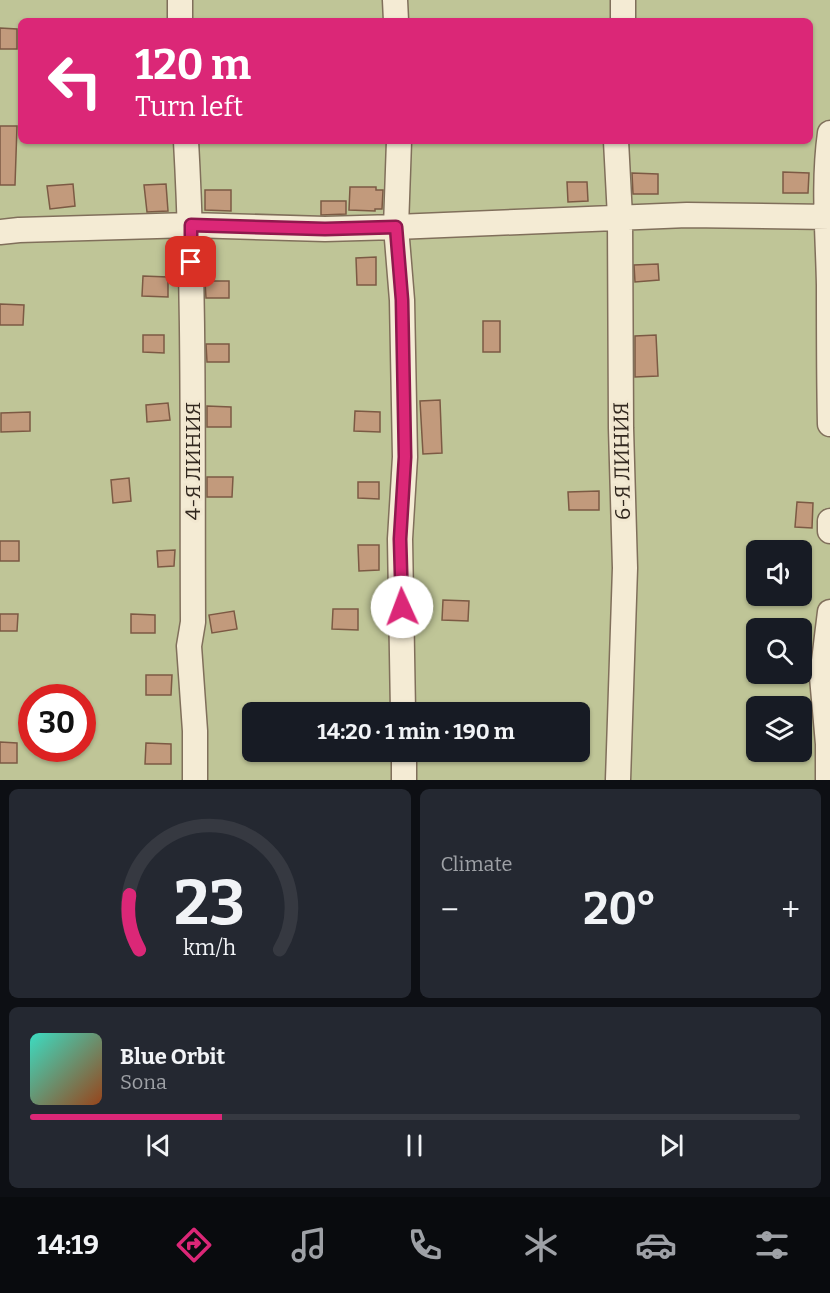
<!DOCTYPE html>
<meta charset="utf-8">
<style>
:root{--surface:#171b24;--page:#242831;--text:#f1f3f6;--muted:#9ea1a6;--line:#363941;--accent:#db2777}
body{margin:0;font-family:Bitter,serif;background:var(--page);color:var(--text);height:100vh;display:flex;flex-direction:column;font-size:22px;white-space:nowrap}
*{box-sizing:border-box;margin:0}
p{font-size:20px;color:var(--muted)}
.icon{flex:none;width:33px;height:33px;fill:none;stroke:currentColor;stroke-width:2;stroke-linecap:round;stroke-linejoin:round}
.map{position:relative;height:780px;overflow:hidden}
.sheet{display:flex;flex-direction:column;gap:9px;padding:9px;background:#0d0f14;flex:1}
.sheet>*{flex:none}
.banner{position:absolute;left:18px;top:18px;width:795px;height:126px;border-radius:9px;box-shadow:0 2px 4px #0004;background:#db2777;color:#fff;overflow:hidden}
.tools{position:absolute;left:746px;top:540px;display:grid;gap:12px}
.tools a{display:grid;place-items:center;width:66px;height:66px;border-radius:9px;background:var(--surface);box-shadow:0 2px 4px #0004;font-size:30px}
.speed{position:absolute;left:18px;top:684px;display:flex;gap:12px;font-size:30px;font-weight:700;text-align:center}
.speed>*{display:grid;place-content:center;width:78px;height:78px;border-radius:50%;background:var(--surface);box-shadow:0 2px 4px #0004;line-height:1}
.speed .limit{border:9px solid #d22;background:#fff;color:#111}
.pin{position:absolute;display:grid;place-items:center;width:51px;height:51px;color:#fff;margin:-26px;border-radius:12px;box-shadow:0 3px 9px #0006}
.me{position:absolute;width:66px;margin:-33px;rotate:358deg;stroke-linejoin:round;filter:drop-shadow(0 0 4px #0008)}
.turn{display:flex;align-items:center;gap:21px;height:126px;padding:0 18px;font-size:27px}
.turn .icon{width:78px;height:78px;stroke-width:2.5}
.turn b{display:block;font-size:42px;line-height:51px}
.big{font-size:45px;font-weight:700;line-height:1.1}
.sheet .card{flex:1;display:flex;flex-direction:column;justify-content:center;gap:9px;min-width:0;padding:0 21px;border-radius:9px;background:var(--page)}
.sheet .dial{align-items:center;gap:0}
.dial svg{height:156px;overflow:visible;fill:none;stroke:var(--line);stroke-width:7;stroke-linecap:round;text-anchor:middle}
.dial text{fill:var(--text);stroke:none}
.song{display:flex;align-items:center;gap:18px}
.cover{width:72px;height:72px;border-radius:9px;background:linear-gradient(135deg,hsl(170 70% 55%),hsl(20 70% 35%))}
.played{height:6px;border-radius:3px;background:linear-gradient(90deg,var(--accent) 25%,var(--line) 25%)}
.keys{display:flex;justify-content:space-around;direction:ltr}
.heat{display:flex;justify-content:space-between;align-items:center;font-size:33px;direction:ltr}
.sheet .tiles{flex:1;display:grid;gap:9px;grid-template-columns:1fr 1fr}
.card:last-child{grid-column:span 2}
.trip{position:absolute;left:242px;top:702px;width:348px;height:60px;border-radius:9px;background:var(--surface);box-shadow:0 2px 4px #0004;font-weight:700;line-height:60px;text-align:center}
.menu{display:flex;height:96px;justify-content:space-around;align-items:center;background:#090b0e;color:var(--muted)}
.menu .icon{width:42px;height:42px}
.menu .on{color:var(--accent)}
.menu b{font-size:27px;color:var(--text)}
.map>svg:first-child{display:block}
.green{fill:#bfc597;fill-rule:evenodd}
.building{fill:#c29a7c;stroke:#7c5a44;stroke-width:1.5}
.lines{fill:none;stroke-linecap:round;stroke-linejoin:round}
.street-casing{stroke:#806f5b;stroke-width:27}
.street{stroke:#f4ebd4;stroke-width:24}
.route-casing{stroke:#8e194d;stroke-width:15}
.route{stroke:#db2777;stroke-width:10}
.labels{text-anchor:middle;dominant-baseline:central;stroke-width:6;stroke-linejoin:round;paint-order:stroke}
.street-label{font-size:21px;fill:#31271e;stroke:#f1e7d0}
</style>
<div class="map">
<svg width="830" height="780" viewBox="0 0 830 780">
<rect width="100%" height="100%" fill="#e8ddc2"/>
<path class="green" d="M 0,0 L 830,0 L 830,780 L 0,780 ZM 21,21 L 810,21 L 810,141 L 21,141 ZM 756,550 L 801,550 L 801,596 L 756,596 ZM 756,628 L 801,628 L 801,674 L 756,674 ZM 32,698 L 82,698 L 82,748 L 32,748 ZM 756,706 L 801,706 L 801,752 L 756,752 ZM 252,712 L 579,712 L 579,752 L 252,752 Z"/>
<path class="building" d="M 0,28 L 17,29 L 17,49 L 0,49 Z
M 0,126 L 17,126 L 15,185 L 0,185 Z
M 783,172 L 809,173 L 808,193 L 783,193 Z
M 632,173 L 658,174 L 658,194 L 633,194 Z
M 567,182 L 587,182 L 588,201 L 568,202 Z
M 73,184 L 75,206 L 50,209 L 47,186 Z
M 166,184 L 168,211 L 147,212 L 144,185 Z
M 350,187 L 376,187 L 376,190 L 383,190 L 382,209 L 375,209 L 375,211 L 349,210 Z
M 205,190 L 231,190 L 231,211 L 205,210 Z
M 321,201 L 346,201 L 346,214 L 321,215 Z
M 376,257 L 376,285 L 357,285 L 356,258 Z
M 658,264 L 659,280 L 635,282 L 634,265 Z
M 143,276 L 168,277 L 168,297 L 142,296 Z
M 205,281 L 229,281 L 229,298 L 206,298 Z
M 0,304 L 24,305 L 23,325 L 0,325 Z
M 483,321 L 500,321 L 500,352 L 483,352 Z
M 143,335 L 164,335 L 164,353 L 143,352 Z
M 656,335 L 658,376 L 635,377 L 635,336 Z
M 206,344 L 229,344 L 229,362 L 207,362 Z
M 440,400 L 442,453 L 423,454 L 420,401 Z
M 168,403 L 170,420 L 147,422 L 146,405 Z
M 207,406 L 231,407 L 231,427 L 207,427 Z
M 355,411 L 380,412 L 380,432 L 354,431 Z
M 30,412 L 30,431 L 1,432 L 1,413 Z
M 207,477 L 233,477 L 232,497 L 207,497 Z
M 129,478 L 131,501 L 113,503 L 111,480 Z
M 358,482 L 379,482 L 379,499 L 358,498 Z
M 599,491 L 599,510 L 569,510 L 568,492 Z
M 797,502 L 813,503 L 812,528 L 795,527 Z
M 0,541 L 19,541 L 19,561 L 0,561 Z
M 358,545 L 379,545 L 379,570 L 359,571 Z
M 175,550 L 174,566 L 158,567 L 157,551 Z
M 443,600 L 469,601 L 468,621 L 442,620 Z
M 333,609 L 358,609 L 358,630 L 332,629 Z
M 234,611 L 237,629 L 212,633 L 209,615 Z
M 0,614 L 18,614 L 17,631 L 0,631 Z
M 131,614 L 155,615 L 155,633 L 131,633 Z
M 146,675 L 172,675 L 171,695 L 146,695 Z
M 0,742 L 17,743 L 17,763 L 0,763 Z
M 146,743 L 171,744 L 171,764 L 145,764 Z"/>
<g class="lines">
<defs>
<path id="street" d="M 180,0 L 180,21
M 395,0 L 396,21
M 623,21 L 623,0
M 830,133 C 823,184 828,234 829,285 C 829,331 829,378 830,424
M 186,141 C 195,301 192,461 193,622 L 189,646 L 195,731 L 195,780
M 399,141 L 396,227 L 402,300 L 405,457 L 400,539 L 403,712
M 616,141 L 620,217 L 621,428 L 625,568 L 618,780
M 0,232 L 19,230 L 191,225 L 325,229 L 396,227 L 687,215 L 830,217
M 830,521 L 830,531
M 404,752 L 404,780
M 828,780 L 828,744 L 822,677 L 830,612"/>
</defs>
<use href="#street" class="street-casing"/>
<use href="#street" class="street"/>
</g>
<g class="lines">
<defs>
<path id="route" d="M 191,262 L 191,225 L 325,229 L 396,227 L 402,300 L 405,457 L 400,539 L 402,607"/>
</defs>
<use href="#route" class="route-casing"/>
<use href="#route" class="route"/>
</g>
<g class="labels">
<g class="street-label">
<text transform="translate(193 461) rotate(-90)">4-Я ЛИНИЯ</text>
<text transform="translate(622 461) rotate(-91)">6-Я ЛИНИЯ</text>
</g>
</g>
</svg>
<div class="tools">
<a><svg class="icon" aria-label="sound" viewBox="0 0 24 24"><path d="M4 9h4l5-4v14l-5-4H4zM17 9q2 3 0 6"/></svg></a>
<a><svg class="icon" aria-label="search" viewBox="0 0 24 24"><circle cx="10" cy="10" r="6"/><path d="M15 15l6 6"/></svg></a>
<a><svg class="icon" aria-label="layers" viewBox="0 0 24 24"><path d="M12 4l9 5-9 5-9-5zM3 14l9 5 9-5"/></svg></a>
</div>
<div class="speed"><div class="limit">30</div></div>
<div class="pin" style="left:191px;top:262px;background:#d93025"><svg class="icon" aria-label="arrive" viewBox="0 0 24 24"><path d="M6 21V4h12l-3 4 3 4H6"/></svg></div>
<svg class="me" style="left:402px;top:607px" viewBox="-20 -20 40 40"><circle r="19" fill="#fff"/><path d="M0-13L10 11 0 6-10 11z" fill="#db2777"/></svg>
<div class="trip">14:20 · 1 min · 190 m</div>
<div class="banner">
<div class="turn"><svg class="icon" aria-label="left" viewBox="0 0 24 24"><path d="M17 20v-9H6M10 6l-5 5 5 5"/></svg><div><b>120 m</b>Turn left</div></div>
</div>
</div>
<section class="sheet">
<div class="tiles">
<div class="card dial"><svg viewBox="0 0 100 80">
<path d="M14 69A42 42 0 1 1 86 69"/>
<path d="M14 69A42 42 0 0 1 9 41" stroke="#db2777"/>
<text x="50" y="56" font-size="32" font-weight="700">23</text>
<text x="50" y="72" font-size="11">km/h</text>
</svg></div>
<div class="card"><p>Climate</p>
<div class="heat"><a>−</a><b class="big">20°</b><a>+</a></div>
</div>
<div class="card">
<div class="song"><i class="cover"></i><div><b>Blue Orbit</b><p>Sona</p></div></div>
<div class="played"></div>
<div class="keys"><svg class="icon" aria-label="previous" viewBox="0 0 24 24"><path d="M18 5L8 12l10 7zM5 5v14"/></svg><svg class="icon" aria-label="pause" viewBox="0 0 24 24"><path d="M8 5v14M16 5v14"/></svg><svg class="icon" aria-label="next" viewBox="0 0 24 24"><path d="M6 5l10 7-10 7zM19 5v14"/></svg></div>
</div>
</div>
</section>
<nav class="menu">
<b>14:19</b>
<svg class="icon on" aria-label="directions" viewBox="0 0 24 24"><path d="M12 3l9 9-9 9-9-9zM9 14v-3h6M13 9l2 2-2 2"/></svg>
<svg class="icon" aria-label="music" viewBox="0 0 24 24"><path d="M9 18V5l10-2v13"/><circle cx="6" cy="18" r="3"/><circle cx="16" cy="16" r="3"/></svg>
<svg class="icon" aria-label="phone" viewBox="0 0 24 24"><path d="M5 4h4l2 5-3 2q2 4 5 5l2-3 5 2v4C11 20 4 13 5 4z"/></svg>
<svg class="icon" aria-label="climate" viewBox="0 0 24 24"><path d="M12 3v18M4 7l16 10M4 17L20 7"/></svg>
<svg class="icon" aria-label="car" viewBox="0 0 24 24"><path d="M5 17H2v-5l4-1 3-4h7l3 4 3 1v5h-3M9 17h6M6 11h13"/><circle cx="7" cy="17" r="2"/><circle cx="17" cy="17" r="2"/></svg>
<svg class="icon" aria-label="filters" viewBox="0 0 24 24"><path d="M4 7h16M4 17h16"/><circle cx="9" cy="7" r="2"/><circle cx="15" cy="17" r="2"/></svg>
</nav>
